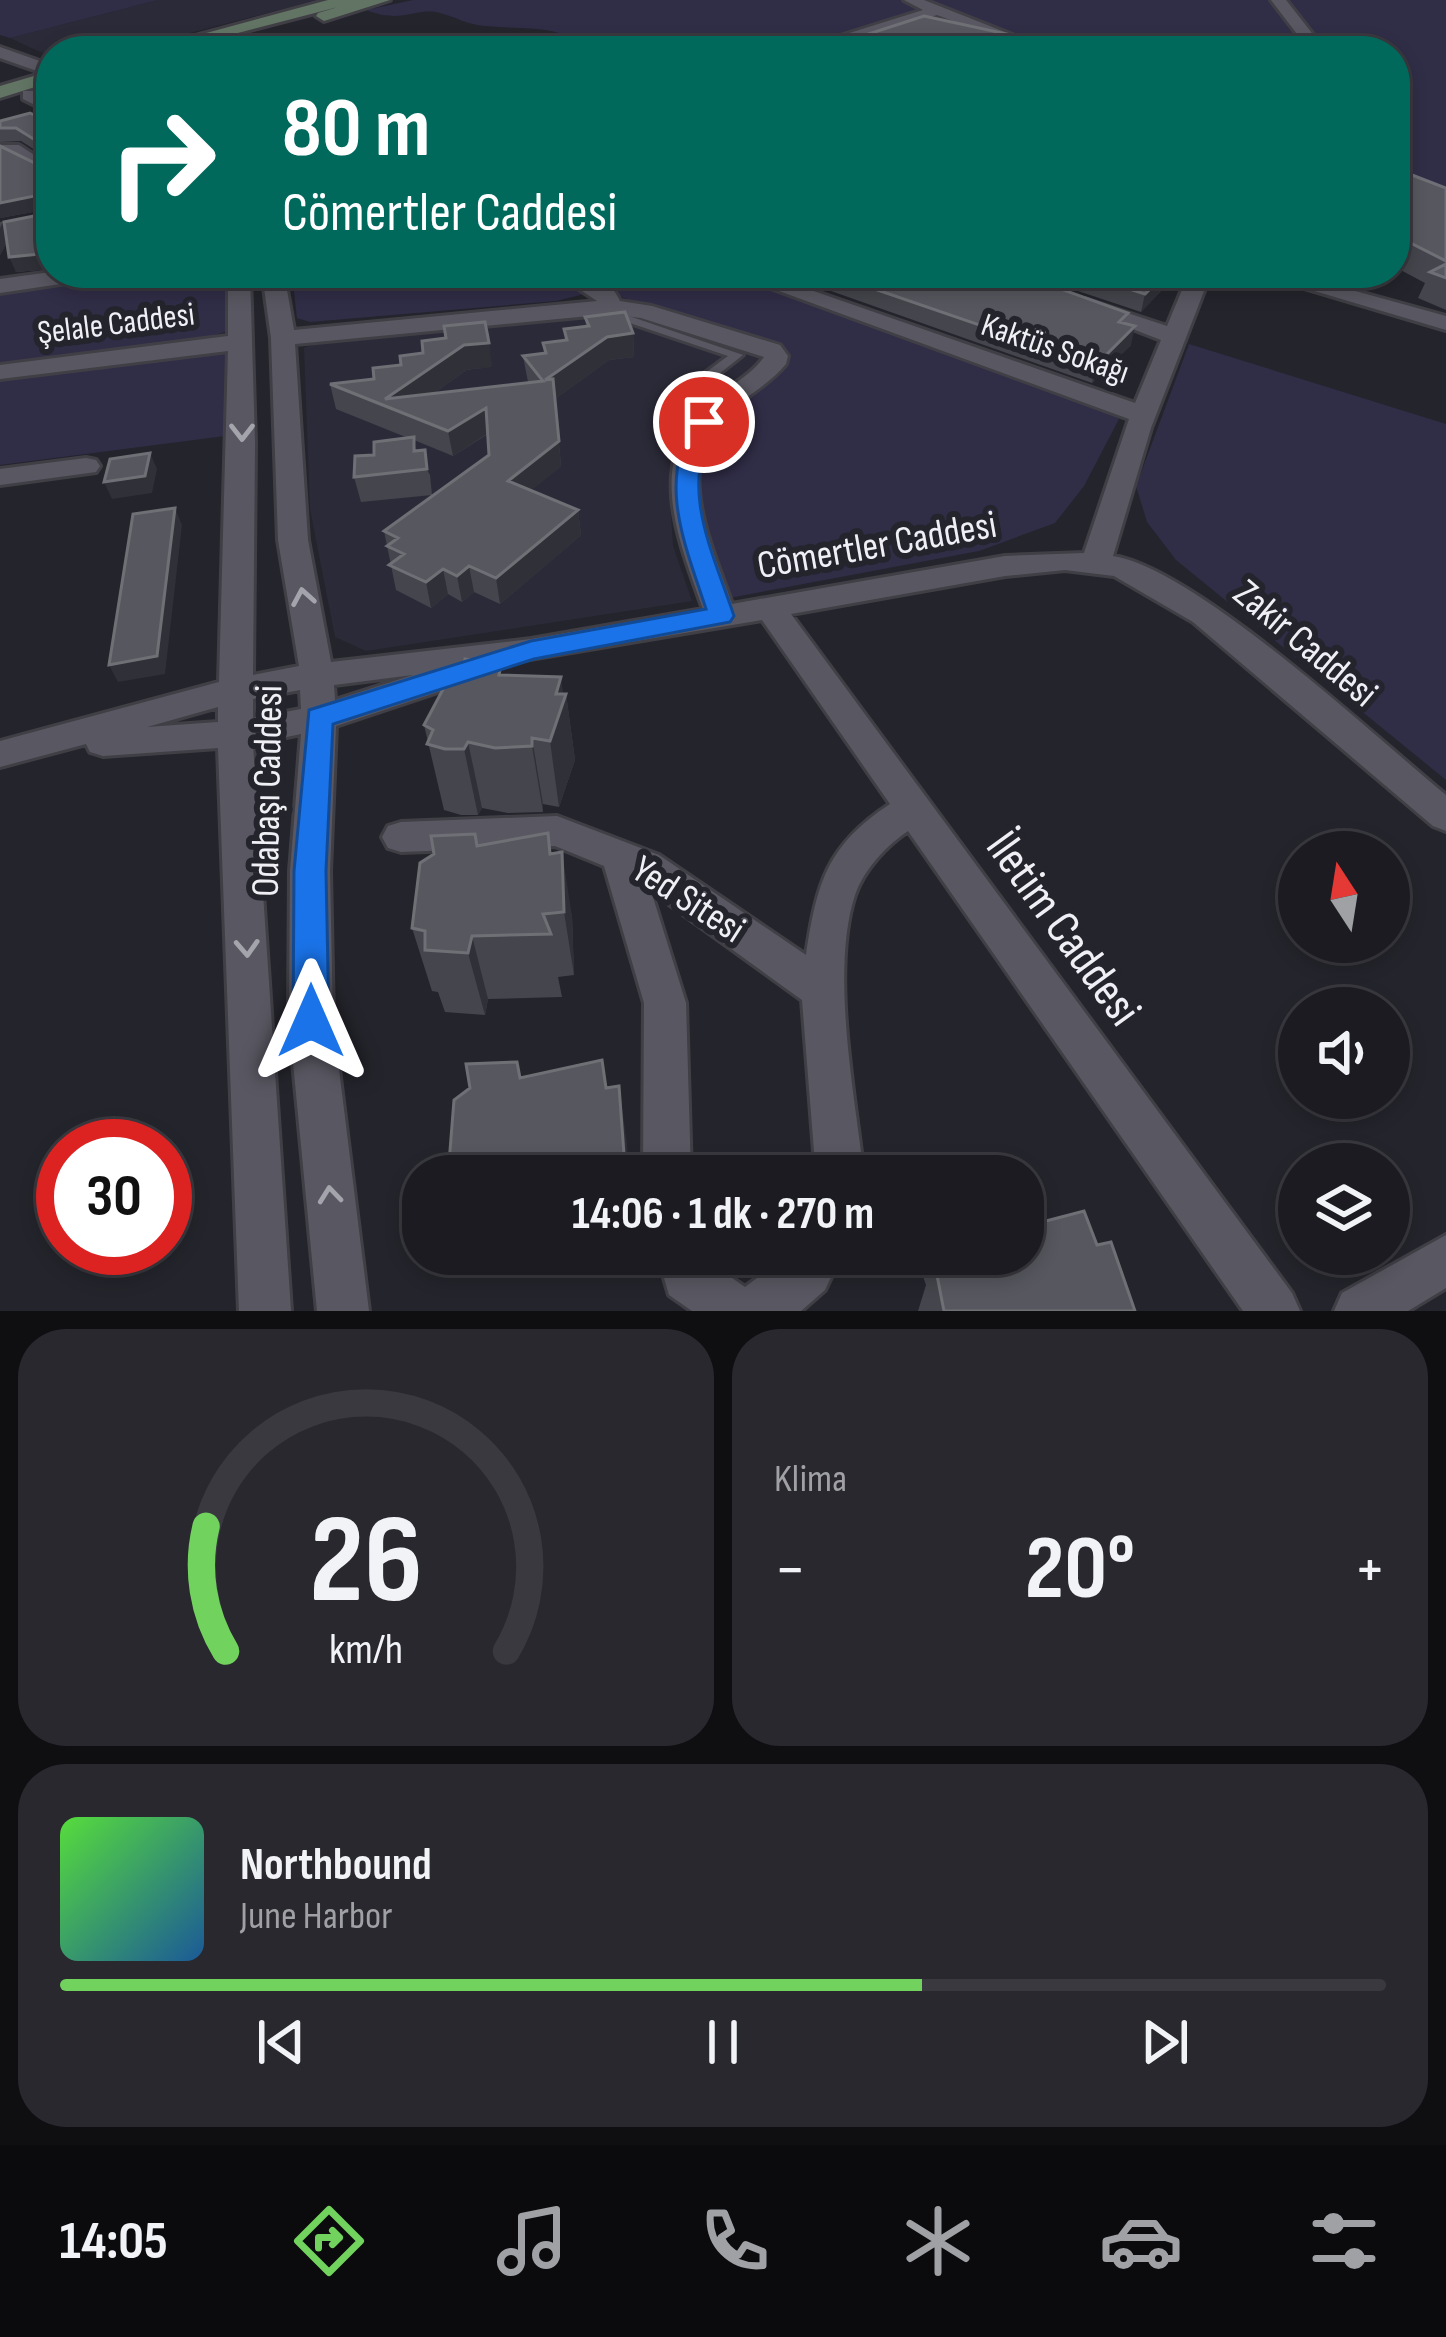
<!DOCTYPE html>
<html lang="tr">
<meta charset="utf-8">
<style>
:root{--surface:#1b1b21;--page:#28282e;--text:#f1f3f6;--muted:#a0a1a5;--line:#39393f;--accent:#71d25e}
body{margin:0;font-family:"Sofia Sans Condensed",sans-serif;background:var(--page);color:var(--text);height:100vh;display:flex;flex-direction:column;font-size:45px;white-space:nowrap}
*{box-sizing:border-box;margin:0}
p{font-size:39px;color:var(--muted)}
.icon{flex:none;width:66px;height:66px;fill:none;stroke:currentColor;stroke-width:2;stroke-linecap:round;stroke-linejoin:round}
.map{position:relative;height:1311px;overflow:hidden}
.panel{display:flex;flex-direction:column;gap:18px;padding:18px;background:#0f0f12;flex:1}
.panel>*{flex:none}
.top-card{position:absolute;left:36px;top:36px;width:1374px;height:252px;border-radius:48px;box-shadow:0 6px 18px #0003,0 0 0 3px var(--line);background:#00695c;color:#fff;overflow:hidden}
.needle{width:78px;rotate:348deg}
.buttons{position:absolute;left:1278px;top:831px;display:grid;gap:24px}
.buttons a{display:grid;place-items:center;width:132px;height:132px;border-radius:50%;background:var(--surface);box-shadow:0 6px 18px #0003,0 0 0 3px var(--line);font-size:60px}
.speed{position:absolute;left:36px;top:1119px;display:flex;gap:24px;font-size:60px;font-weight:700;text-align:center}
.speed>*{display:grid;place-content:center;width:156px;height:156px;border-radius:50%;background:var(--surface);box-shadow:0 6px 18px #0003,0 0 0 3px var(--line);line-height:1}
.speed .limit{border:18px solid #d22;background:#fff;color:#111}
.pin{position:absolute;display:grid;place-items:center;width:102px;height:102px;color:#fff;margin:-51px;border:6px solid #fff;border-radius:50%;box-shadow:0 3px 12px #0007}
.me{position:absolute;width:132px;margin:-66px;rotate:0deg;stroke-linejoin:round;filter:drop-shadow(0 0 9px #0008)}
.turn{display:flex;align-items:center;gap:42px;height:252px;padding:0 48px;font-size:54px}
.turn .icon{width:156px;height:156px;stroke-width:2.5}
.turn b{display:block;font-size:84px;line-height:102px}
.big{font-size:90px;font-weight:700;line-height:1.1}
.panel .tile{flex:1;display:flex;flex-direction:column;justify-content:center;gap:18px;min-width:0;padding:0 42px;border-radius:48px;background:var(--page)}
.panel .dial{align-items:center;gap:0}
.dial svg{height:312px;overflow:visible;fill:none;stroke:var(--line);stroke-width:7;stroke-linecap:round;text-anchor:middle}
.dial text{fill:var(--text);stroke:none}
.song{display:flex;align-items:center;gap:36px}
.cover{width:144px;height:144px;border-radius:18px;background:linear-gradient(135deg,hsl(110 70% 55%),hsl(210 70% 35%))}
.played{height:12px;border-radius:6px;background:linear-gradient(90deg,var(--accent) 65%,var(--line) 65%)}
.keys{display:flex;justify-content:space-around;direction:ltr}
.heat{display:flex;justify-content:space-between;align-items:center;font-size:66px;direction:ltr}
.panel .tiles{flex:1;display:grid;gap:18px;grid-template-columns:1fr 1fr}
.tile:last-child{grid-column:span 2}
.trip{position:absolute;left:402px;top:1155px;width:642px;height:120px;border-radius:48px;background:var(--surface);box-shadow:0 6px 18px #0003,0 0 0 3px var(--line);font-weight:700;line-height:120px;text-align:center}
.tab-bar{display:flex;height:192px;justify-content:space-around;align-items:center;background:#0b0b0d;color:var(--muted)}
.tab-bar .icon{width:84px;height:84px}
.tab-bar .current{color:var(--accent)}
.tab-bar b{font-size:54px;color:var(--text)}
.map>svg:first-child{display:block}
.built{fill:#2b2a38}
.green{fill:#302d47}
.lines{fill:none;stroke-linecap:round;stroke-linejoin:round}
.lane-casing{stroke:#403f46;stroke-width:6}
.street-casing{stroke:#403f46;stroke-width:6}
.secondary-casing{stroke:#403f46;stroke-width:6}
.lane{fill:#595862;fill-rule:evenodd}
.street{fill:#595862;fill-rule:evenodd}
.secondary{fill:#627564;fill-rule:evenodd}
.wall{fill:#45454d}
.shaded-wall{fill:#303038}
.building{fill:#57575f;stroke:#6f6f76;stroke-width:3}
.oneway{stroke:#a4a4ac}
.route{fill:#1a73e8;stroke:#114b97;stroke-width:3}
.labels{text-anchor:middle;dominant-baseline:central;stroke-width:12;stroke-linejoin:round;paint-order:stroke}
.far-street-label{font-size:33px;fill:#efeff5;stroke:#24242c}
.street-label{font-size:39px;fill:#efeff5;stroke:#24242c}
.near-street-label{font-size:48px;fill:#efeff5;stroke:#24242c}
</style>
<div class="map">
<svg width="1446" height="1311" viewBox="0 0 1446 1311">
<rect width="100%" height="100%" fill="#24242c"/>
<path class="built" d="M 158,0 L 317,0 L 121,51 L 51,51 L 51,57 L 10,38 Z
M 602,314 L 619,321 L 638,315 L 764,357 L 688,425 L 673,458 L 669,485 L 673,546 L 692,601 L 366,651 L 335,637 L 310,509 L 304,348 L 322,340 Z"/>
<path class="green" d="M 0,0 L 158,0 L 10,38 L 0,35 Z
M 413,0 L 1446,0 L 1446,193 L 1395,174 L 1395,51 L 1061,51 L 942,7 L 788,51 L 594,51 C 559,23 528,30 485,26 C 468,25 456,17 440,13 C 415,6 404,25 366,10 Z
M 115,273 L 227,273 L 225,332 L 170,348 L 0,367 L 0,292 Z
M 292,273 L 555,273 L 593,292 L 556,301 L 310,322 L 297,318 Z
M 577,273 L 728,273 L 1114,412 L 1119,419 L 1084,486 L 1055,523 L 979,551 L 724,599 L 694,499 L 704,431 L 778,348 L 621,297 Z
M 1189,344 L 1446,424 L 1446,780 L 1176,560 L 1147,522 L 1136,486 Z
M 229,351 L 225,436 L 0,465 L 0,379 Z"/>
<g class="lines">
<defs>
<path id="lane" d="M 606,306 L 614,306 L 629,316 L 743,355 L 673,410 L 663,410 L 663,404 L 728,356 L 621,320 L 606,310 Z"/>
<path id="street" d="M 904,0 L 924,0 L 1053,51 L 1031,51 L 937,15 L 817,51 L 792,51 L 923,10 Z
M 1271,0 L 1286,0 L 1326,51 L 1310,51 Z
M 0,47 L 51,65 L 51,76 L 0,58 Z
M 23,91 L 35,91 L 51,101 L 51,113 L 23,99 Z
M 0,145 L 19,145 L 51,166 L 51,181 L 9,155 L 0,157 Z
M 51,272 L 98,273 L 87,280 L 0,293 L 0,279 Z
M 228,273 L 250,273 L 255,443 L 253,675 L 299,666 L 278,540 L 271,338 L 262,273 L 284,273 L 294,330 L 597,301 L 555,273 C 580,273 609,275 620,301 L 652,306 L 780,345 L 788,356 L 786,364 C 769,385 742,398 722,418 C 673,468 713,549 732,604 L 1005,556 L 1084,553 L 1129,419 L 730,273 L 762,273 L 1135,403 L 1161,340 L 1073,306 L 1085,299 L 1167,326 L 1189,273 L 1211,273 L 1151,428 L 1113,556 C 1196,569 1375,737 1446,795 L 1446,831 L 1433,826 L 1193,622 L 1114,576 L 1065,570 L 1005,576 L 791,614 L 1292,1293 L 1300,1311 L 1243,1311 L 908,831 C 887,845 864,869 855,895 C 830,971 855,1096 864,1176 L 816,1176 L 802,1000 L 651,891 L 686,1003 L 691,1176 L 643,1176 L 644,1003 L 604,866 L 555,846 L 401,852 L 388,848 L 382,837 L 388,826 L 401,822 L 557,816 L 659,855 L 806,955 C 817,884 826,846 890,804 L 762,620 L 470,669 L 473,674 L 468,682 L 336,726 L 330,871 L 333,1021 L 369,1311 L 317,1311 L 289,1021 L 290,871 L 301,734 L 253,744 L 291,1311 L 239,1311 L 218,748 L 103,756 L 90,752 L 86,744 L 0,767 L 0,741 L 219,682 L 228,351 L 0,379 L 0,365 L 228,336 ZM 610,314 L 641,318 L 764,357 C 749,379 718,391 699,411 C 647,469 681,546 703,609 L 531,639 L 331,662 L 308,540 L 295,344 ZM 413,675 L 335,700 L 334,685 ZM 300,690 L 301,709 L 253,718 L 253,699 ZM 218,707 L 218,722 L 147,727 Z
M 1254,273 L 1290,273 L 1446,316 L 1446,330 Z
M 86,458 L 96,460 L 100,466 L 96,472 L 0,485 L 0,469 Z
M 1446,1235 L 1446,1288 L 1408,1311 L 1334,1311 L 1342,1293 Z
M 657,1254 L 707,1254 L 709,1262 L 745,1287 L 789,1254 L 842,1254 L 825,1290 L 801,1311 L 692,1311 L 669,1295 Z"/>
<path id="secondary" d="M 328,0 L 390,0 L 324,21 L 316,16 L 318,13 L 338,7 L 169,51 L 140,51 Z
M 51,71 L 51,82 L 0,98 L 0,86 Z"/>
</defs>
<use href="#lane" class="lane-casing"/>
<use href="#street" class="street-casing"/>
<use href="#secondary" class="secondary-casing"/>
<use href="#lane" class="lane"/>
<use href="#street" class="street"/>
<use href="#secondary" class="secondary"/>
</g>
<path class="wall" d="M 0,121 L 51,123 L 51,269 L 16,272 L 7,242 L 0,255 L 0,222 L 49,213 L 49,209 L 0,218 L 49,170 L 49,159 L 21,141 L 0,142 Z
M 1395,180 L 1446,188 L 1446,310 L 1418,298 L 1425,283 L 1395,267 Z
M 780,273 L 1016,273 L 1125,324 L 1131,345 L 1092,383 Z
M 1024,273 L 1178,273 L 1141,312 Z
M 585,317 L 633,333 L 634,357 L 609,360 L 555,399 L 561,466 L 531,490 L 578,510 L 581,535 L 500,604 L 474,592 L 462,602 L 448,594 L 431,608 L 396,590 L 384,531 L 489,455 L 488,434 L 453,456 L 414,440 L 416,451 L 430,475 L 432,495 L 361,502 L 354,477 L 374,455 L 408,438 L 336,409 L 330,384 L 492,367 L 468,369 L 434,393 L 528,382 L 523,356 L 545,353 L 543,343 L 565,340 L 564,329 L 586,327 Z
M 503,676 L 566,694 L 575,760 L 559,807 L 543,804 L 543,812 L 508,813 L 482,808 L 478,815 L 461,815 L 444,810 L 424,725 Z
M 478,846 L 551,854 L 572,916 L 574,975 L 558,977 L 562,997 L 488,999 L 485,1015 L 445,1012 L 438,992 L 432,991 L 412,928 Z
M 521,1078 L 606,1088 L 619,1086 L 629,1176 L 448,1176 Z
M 1097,1245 L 1135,1311 L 918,1311 L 926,1285 L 920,1268 L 924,1254 L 1023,1254 Z
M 474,1254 L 592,1254 L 532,1256 L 529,1277 L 482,1275 Z"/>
<path class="shaded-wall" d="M 44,194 L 50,209 L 0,218 L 0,203 Z
M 3,222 L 10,237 L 0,255 L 0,228 Z
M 51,253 L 51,269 L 16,272 L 9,257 Z
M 1166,273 L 1178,273 L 1141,312 L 1145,294 Z
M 1135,326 L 1131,345 L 1092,383 L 1096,365 Z
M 633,333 L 634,357 L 609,360 L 555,399 L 561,466 L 512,506 L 508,481 L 545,380 L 607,337 Z
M 489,343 L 492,367 L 468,369 L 404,414 L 385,399 L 464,345 Z
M 486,408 L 490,432 L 453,456 L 448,431 Z
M 150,453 L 157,469 L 152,493 L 112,499 L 104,482 Z
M 175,508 L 182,525 L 165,674 L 118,682 L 109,665 Z
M 578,510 L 581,535 L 500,604 L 496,578 Z
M 469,566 L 474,592 L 462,602 L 457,576 Z
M 443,569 L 448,594 L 431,608 L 426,582 Z
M 561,677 L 564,701 L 566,694 L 575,760 L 559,807 L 550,741 L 556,694 Z
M 532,738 L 543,804 L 543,812 L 532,746 Z
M 468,742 L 482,808 L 478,815 L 464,749 Z
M 562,852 L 572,916 L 574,975 L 564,912 Z
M 472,936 L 488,999 L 485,1015 L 468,953 Z
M 619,1086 L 627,1144 L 629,1176 L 626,1176 L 625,1168 Z
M 522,1254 L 532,1254 L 529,1277 Z"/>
<path class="building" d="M 924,16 L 1025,38 L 1035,41 L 1028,45 L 1054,51 L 811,51 L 836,40 L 844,42 Z
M 30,113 L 51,123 L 51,253 L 9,257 L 4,222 L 49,213 L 50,198 L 44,194 L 0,203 L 0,146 L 49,170 L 48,148 L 16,128 L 0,128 L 0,121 Z
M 1412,175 L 1446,188 L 1446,261 L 1395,235 L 1395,180 Z
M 1446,264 L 1446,278 L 1430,272 Z
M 828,273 L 1016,273 L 1128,313 L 1119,322 L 1135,326 L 1096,365 Z
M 1080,273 L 1166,273 L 1145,294 Z
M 625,312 L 633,333 L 607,337 L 545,380 L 553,379 L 559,441 L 508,481 L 578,510 L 496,578 L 469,566 L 457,576 L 443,569 L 426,582 L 389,565 L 404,554 L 387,546 L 398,538 L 384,531 L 489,455 L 486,408 L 448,431 L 330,384 L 374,379 L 373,368 L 401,365 L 400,356 L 423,353 L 422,341 L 446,338 L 444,326 L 485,322 L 489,343 L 464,345 L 385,399 L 543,381 L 523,356 L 546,353 L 543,343 L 567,340 L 564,329 L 589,326 L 585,317 Z
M 414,437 L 414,451 L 425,450 L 427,469 L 354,477 L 355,456 L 374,455 L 374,442 Z
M 150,453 L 145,476 L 104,482 L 110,459 Z
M 175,508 L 157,656 L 109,665 L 133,514 Z
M 465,659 L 501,665 L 499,675 L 561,677 L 556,694 L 566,694 L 550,741 L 532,738 L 532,746 L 495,748 L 468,742 L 464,749 L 445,749 L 427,744 L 433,730 L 424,725 L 449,678 L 462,674 Z
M 548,833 L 550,854 L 562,852 L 564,912 L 543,914 L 551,934 L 472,936 L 468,953 L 425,950 L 425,931 L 412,928 L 420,863 L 434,854 L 431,836 L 475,834 L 477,846 Z
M 602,1060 L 606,1088 L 619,1086 L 625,1168 L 600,1171 L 602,1176 L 448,1176 L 454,1100 L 470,1088 L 466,1064 L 517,1062 L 520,1078 Z
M 1084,1211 L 1097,1245 L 1111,1242 L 1135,1311 L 944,1311 L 934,1260 L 940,1254 L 1023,1254 L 1023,1227 Z"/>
<defs><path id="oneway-chevron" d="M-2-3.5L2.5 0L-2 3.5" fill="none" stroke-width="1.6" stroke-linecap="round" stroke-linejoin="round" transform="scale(3)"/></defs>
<g class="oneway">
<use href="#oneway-chevron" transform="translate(242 432) rotate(90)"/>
<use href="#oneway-chevron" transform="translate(303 597) rotate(-100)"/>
<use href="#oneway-chevron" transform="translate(247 948) rotate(87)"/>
<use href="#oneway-chevron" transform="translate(330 1195) rotate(-96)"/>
</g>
<path class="route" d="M 704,416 L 714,422 C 679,490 712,549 734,616 L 730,622 L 534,659 L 333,724 L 326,871 L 329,1021 L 323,1032 L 311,1037 L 298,1032 L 293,1021 L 294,871 L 309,710 L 531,641 L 706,609 C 685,544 656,481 696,418 Z"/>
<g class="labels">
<g class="far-street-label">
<text transform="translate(116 324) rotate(-7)">Şelale Caddesi</text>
<text transform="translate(1055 349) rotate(19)">Kaktüs Sokağı</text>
</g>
<g class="street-label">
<text transform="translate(877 546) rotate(-10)">Cömertler Caddesi</text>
<text transform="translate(1305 644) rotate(40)">Zakir Caddesi</text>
<text transform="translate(268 791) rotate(-89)">Odabaşı Caddesi</text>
<text transform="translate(688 900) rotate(33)">Yed Sitesi</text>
</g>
<g class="near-street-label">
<text transform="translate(1063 929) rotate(54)">İletim Caddesi</text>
</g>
</g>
</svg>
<div class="buttons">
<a><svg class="needle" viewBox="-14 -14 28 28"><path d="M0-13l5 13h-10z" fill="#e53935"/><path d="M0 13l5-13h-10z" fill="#a0a1a5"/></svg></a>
<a><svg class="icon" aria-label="sound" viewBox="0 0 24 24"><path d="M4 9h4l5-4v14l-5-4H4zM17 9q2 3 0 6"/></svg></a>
<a><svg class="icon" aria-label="layers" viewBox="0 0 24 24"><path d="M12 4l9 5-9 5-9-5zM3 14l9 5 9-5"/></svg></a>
</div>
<div class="speed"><div class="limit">30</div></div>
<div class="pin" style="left:704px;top:422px;background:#d93025"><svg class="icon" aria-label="arrive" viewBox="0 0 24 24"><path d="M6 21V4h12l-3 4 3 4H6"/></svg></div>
<svg class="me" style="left:311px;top:1021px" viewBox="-20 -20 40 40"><path d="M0-17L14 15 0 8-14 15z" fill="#1a73e8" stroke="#fff" stroke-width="4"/></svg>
<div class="trip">14:06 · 1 dk · 270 m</div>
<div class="top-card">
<div class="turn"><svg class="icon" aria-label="right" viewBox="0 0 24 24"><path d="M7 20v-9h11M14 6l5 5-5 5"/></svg><div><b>80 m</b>Cömertler Caddesi</div></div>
</div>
</div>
<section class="panel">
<div class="tiles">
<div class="tile dial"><svg viewBox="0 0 100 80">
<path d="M14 69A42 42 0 1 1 86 69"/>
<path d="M14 69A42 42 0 0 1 9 37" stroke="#71d25e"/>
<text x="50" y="56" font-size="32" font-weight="700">26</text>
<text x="50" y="72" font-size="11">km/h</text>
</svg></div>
<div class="tile"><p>Klima</p>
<div class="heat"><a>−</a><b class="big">20°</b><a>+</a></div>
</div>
<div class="tile">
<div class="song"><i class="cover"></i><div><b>Northbound</b><p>June Harbor</p></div></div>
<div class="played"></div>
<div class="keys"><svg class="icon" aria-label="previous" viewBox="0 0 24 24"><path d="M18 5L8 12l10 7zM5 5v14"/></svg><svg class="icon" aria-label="pause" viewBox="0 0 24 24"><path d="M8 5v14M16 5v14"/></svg><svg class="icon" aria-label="next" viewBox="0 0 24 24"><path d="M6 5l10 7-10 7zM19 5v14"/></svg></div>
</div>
</div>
</section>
<nav class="tab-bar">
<b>14:05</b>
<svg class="icon current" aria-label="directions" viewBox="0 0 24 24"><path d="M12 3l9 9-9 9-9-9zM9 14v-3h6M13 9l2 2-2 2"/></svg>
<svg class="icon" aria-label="music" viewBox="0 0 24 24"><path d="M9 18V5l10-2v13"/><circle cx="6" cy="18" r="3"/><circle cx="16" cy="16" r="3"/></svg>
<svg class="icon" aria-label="phone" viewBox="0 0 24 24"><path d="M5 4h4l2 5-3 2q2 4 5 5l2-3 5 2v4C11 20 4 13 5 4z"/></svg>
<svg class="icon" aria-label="climate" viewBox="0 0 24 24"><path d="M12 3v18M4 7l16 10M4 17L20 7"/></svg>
<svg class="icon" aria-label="car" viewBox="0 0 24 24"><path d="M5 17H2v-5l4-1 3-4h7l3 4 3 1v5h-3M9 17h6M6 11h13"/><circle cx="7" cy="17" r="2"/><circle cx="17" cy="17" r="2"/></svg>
<svg class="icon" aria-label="filters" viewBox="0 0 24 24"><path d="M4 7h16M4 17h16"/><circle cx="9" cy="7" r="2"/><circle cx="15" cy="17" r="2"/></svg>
</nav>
